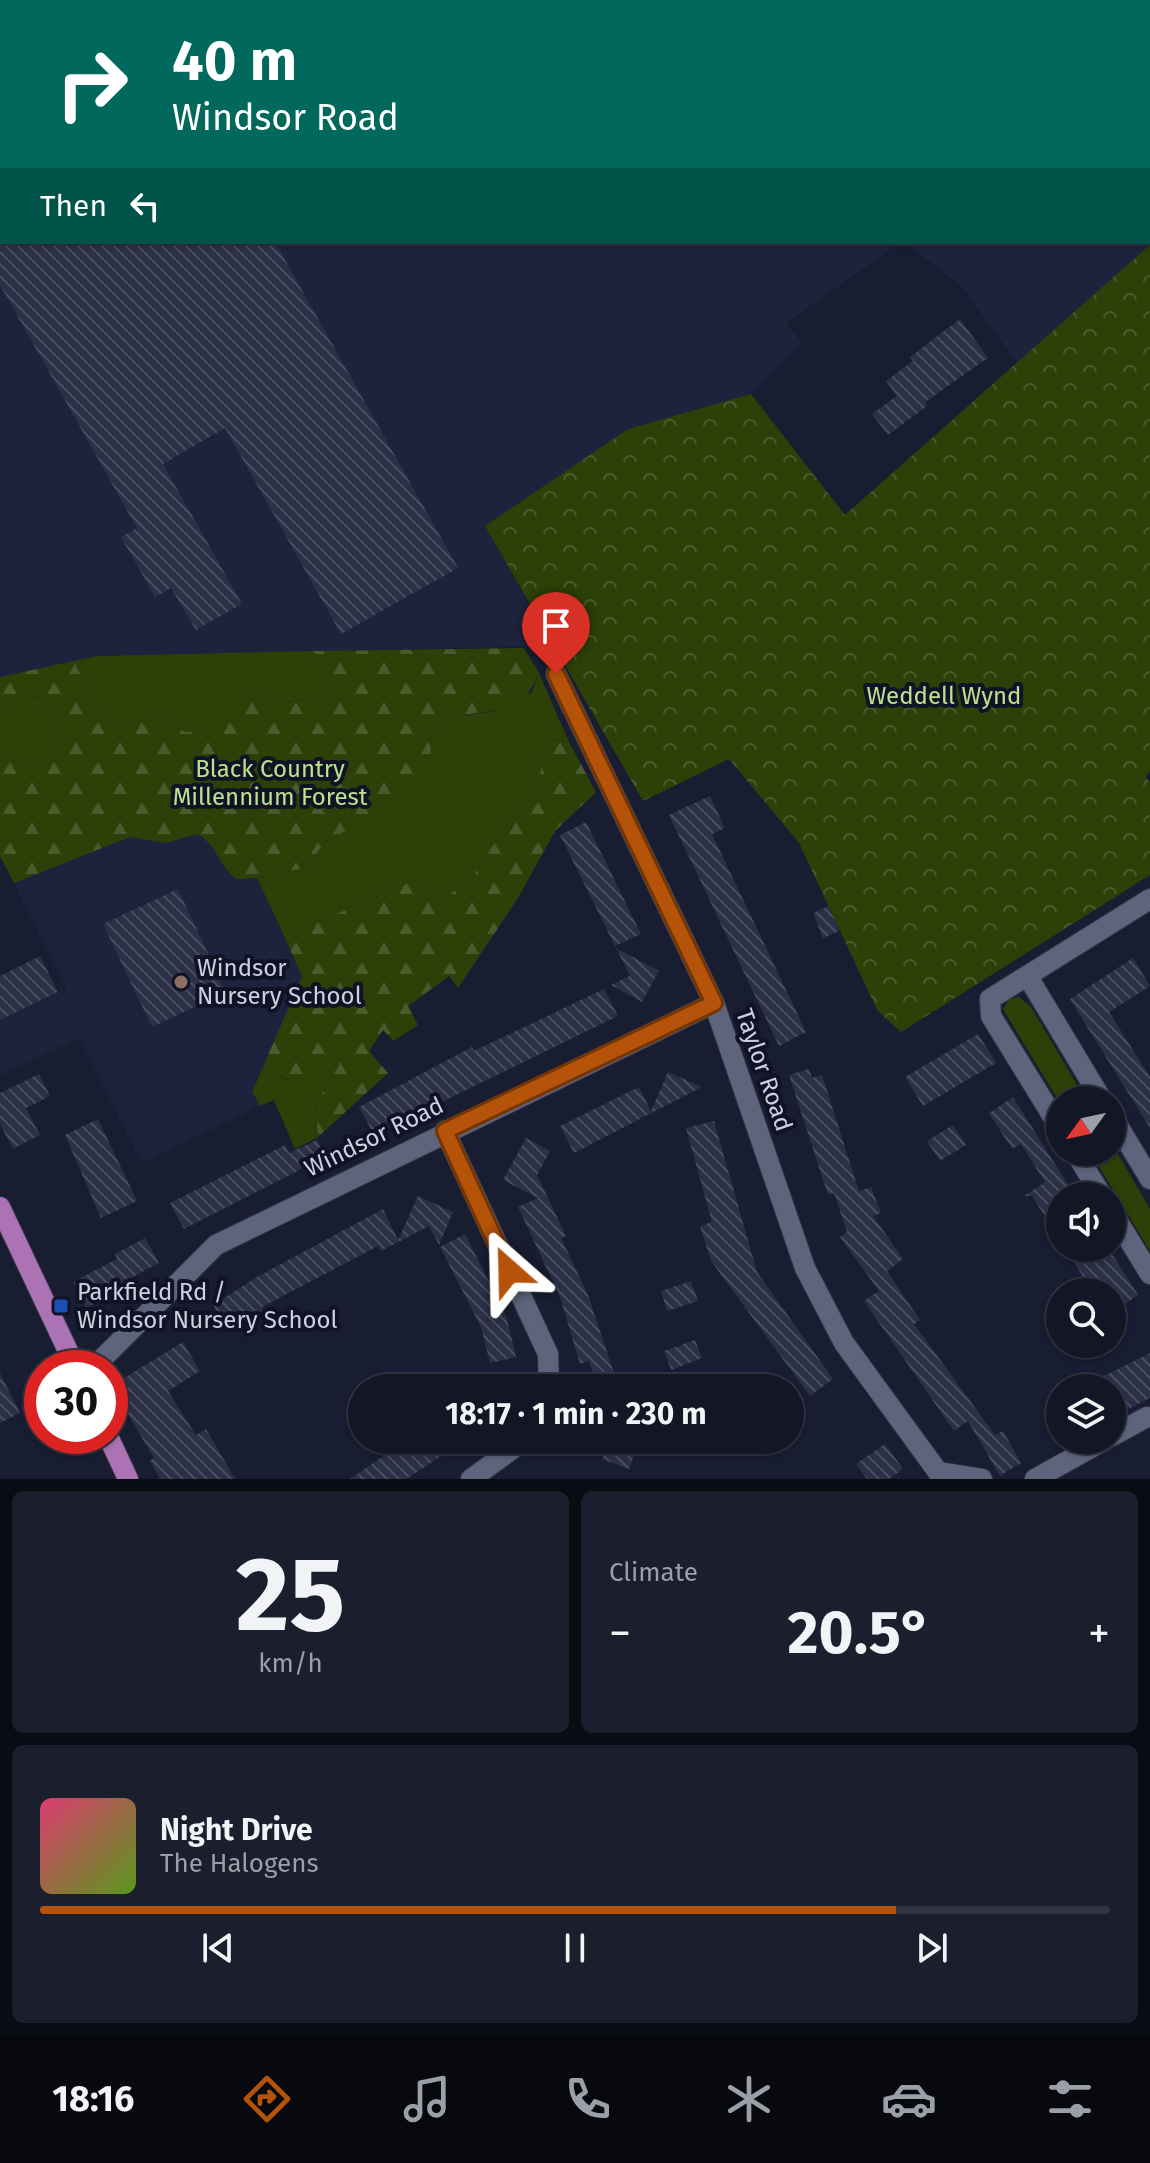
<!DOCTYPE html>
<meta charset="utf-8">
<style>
:root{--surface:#121625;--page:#1b1f2d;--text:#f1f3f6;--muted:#9c9fa7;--line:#313542;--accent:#b45309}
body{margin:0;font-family:"Fira Sans",sans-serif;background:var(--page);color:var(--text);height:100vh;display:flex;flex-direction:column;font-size:30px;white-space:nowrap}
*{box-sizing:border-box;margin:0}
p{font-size:26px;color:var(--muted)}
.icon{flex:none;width:44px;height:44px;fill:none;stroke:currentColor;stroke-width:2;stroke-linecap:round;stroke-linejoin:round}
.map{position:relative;height:1479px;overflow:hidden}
.sheet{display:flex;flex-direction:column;gap:12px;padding:12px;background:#0a0c14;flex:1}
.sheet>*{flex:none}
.hud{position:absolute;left:0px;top:0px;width:1150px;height:244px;box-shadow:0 2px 6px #0004,0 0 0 2px var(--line);background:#00695c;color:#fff;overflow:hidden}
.needle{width:52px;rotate:237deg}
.fabs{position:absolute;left:1046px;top:1086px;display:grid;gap:16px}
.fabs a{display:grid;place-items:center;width:80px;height:80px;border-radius:50%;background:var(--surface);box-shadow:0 2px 6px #0004,0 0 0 2px var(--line);font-size:40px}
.speed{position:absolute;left:24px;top:1350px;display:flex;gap:16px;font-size:40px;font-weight:700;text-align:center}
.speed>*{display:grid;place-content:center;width:104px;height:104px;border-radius:50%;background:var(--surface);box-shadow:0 2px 6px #0004,0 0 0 2px var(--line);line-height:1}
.speed .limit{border:12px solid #d22;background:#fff;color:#111}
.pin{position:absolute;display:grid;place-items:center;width:68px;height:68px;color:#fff;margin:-82px -34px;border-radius:50% 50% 50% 0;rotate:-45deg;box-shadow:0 0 8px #0007}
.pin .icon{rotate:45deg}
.me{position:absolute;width:88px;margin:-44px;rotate:335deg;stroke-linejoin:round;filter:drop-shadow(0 0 6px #0008)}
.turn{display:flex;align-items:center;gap:28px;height:168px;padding:0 40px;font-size:36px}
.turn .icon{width:104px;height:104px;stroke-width:2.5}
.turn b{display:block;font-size:56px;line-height:68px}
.then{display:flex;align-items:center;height:76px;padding:0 40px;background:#0003;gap:16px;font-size:30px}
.big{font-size:60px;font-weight:700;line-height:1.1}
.sheet .tile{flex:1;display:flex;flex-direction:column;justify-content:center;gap:12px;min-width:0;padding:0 28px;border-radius:12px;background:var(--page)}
.sheet .dial{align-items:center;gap:0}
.dial b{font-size:104px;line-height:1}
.song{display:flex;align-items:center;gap:24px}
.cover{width:96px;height:96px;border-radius:12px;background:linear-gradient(135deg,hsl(340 70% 55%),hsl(90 70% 35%))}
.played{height:8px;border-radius:4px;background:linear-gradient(90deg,var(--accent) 80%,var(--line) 80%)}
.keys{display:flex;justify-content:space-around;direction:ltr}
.heat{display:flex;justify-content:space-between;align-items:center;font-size:44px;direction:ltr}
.sheet .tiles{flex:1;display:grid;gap:12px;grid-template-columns:1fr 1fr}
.tile:last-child{grid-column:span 2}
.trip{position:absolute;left:348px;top:1374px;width:456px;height:80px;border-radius:40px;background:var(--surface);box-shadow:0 2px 6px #0004,0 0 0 2px var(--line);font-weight:700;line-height:80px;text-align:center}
.tabs{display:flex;height:128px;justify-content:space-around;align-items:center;background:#07090f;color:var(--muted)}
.tabs .icon{width:56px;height:56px}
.tabs .active{color:var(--accent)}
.tabs b{font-size:36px;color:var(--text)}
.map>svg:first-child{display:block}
.built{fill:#1e233d}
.grass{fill:#2c4008}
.forest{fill:url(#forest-firs)}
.park{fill:url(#park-crowns)}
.building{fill:url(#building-back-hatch)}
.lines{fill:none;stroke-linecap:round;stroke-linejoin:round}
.minor-casing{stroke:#353748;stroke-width:22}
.primary-casing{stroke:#353748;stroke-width:22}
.minor{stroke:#5e647c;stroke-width:20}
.primary{stroke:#ab72b4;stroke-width:20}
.route-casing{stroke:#753606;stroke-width:20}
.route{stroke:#b45309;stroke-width:14}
.education-dot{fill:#8d6e63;stroke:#101326;stroke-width:3}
.transit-dot{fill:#1a4fb4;stroke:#101326;stroke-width:3}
.labels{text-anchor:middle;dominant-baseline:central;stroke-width:8;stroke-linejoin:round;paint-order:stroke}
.park-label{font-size:24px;fill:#bde28e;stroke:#101326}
.poi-label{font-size:24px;fill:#cdd1df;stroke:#101326;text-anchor:start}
.street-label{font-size:24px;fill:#cdd1df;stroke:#101326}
</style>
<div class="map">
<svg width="1150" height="1479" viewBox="0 0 1150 1479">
<defs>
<pattern id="forest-firs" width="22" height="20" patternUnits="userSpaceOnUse" patternTransform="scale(2)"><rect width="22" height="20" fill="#2c4008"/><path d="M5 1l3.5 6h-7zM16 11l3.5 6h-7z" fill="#495b2c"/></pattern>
<pattern id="park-crowns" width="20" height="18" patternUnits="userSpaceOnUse" patternTransform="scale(2)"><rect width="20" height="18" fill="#2c4008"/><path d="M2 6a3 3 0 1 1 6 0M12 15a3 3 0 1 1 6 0" fill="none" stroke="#495b2c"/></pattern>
<pattern id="building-back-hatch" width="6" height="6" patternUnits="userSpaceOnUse" patternTransform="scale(2)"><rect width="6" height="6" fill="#2b3046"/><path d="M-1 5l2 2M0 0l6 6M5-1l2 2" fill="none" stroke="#494d60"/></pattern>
</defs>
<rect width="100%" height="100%" fill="#181d31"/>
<path class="built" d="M 0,0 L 1150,0 L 1150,245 L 1018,364 L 962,287 L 905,242 L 1148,242 L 1148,2 L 2,2 L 2,242 L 901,242 L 786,323 L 802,343 L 751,394 L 628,429 L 485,526 L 552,646 L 98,656 L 0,677 Z
M 221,801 L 302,976 L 252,1092 L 260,1106 L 142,1163 L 80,1038 L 0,1075 L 0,1020 L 67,988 L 14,883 Z"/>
<path class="grass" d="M 313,651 L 327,671 L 340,681 L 330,695 L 282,703 L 248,690 L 207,733 L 185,732 L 160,716 L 114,727 L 97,710 L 74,661 L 98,656 Z
M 539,673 L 569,742 L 550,739 L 542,761 L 538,790 L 505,827 L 473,876 L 441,901 L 427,883 L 409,883 L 284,936 L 257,878 L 305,868 L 326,841 L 365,819 L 431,754 L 430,731 L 446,718 L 494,711 L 532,692 Z
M 21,692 C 55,702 64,723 62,757 C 39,768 20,770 0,752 L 0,706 Z
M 1019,997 L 1031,1007 L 1086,1100 L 1060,1100 L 1060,1103 L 1003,1009 L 1009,999 Z
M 341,1063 L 315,1105 L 318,1137 L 295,1149 L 274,1100 L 260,1106 L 252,1092 L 262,1069 L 287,1080 L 328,1071 Z
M 1112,1144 L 1150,1209 L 1150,1251 L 1090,1152 L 1112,1152 Z"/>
<path class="forest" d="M 524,648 L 539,673 C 518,730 469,698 430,731 L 431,754 L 427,779 L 410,798 L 326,841 L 305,868 L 257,878 L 236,879 C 216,862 221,850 198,834 L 165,843 L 130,837 L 14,883 L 0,856 L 0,752 C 20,770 39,768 62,757 C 64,723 55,701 21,692 L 0,706 L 0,677 L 74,661 L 97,710 L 114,727 L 160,716 L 185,732 L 207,733 L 219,700 L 248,690 L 282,703 L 330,695 L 340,681 L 327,671 L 313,651 Z
M 550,739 L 569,742 L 596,792 L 555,831 L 518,898 L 458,988 L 449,976 L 408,1006 L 418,1025 L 393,1041 L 383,1030 L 369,1051 L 388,1073 L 318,1137 L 315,1105 L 340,1064 C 302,1084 303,1088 262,1069 L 302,976 L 284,936 L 409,883 L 427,883 L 441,901 L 473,876 L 505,827 L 538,790 L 542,761 Z"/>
<path class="park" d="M 1150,245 L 1150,771 L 1146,777 L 1150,783 L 1150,875 L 901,1032 L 877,1010 L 799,843 L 729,759 L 643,801 L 485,526 L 628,429 L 751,394 L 845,515 Z"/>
<path class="building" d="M 0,242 L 275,242 L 458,568 L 341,634 L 225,428 L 163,464 L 242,604 L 196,630 L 171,588 L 155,597 L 121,537 L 137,528 L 0,285 Z
M 960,319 L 988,358 L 925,402 L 927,406 L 888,435 L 872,414 L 897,396 L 886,381 L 913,361 L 910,357 Z
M 710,796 L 725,828 L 712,834 L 806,1032 L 779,1046 L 669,815 Z
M 586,822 L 641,934 L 615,946 L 560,835 Z
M 178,889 L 226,992 L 152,1027 L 103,924 Z
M 829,906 L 839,931 L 823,938 L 813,913 Z
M 616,948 L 659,971 L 642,1002 L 611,985 L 630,976 Z
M 40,956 L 58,992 L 0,1020 L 0,976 Z
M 1133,958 L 1150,986 L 1109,1012 L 1150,1077 L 1150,1128 L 1070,999 Z
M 604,989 L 618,1016 L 374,1135 L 359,1107 L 472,1047 L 474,1051 Z
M 978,1034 L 996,1063 L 923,1106 L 905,1077 Z
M 809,1069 L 812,1078 L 822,1075 L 859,1191 L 871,1187 L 881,1213 L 873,1216 L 903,1259 L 887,1271 L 920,1320 L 914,1324 L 995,1435 L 1003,1431 L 1021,1463 L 1000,1476 L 968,1421 L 954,1431 L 864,1301 L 879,1291 L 840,1237 L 847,1232 L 834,1193 L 828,1195 L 789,1075 Z
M 668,1072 L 702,1087 L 574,1153 L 560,1126 L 639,1087 L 651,1111 Z
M 39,1074 L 50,1096 L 26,1108 L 40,1135 L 13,1149 L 0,1124 L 0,1093 Z
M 1013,1097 L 1075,1196 L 1060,1196 L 1060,1240 L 1032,1196 L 1024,1196 L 1045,1182 L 1021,1144 L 1012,1149 L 989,1113 Z
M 98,1119 L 137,1201 L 101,1218 L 65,1135 Z
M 714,1121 L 757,1272 L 833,1379 L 810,1396 L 711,1261 L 700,1226 L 712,1222 L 686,1128 Z
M 953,1125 L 966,1145 L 940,1161 L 927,1141 Z
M 526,1138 L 550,1151 L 537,1175 L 566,1236 L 561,1238 L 588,1295 L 619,1388 L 598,1388 L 589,1361 L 580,1364 L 560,1297 L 518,1207 L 538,1198 L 503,1180 Z
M 317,1140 L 325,1157 L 184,1229 L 170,1203 L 285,1145 L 289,1153 Z
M 418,1196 L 453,1212 L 439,1245 L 429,1226 L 381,1251 L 378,1246 L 262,1307 L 264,1311 L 228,1331 L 213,1305 L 257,1277 L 383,1209 L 398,1240 Z
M 465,1234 L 506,1315 L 516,1357 L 490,1363 L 481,1327 L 440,1247 Z
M 145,1238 L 159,1263 L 112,1288 L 115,1293 L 86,1308 L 73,1282 L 117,1259 L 115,1254 Z
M 1065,1248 L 1108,1248 L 1138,1295 L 1117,1309 L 1112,1292 L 1107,1292 L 1103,1285 L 1092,1291 Z
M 691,1281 L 698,1301 L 667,1311 L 661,1291 Z
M 695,1340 L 702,1358 L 671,1370 L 664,1351 Z
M 183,1342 L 200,1371 L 168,1391 L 196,1435 L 206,1429 L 235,1479 L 160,1479 L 150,1461 L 154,1458 L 111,1386 Z
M 1150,1353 L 1150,1398 L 1112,1417 L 1112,1388 L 1080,1388 Z
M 0,1373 L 20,1413 L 0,1423 Z
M 407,1440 L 466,1440 L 406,1479 L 350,1479 Z
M 609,1440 L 640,1440 L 629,1469 L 602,1459 Z
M 885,1444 L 903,1469 L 889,1479 L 867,1479 L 856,1464 Z"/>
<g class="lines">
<defs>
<path id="minor" d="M 556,674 L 714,1003 L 805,1268 L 844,1343 L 938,1472
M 1028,977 L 1102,1100
M 1112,1116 L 1150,1179
M 1060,1128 L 991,1016 L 990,999 L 1150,899
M 445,1131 L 548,1354 L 549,1388
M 1075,1152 L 1102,1196
M 1112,1212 L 1150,1274
M 93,1368 L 216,1245 L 714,1003
M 1112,1436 L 1147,1417
M 938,1472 L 982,1479
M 471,1479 L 525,1440
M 1035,1479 L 1105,1440"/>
<path id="primary" d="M 0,1207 L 76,1368
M 108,1436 L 128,1479"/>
</defs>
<use href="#minor" class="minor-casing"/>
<use href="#primary" class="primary-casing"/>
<use href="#minor" class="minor"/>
<use href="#primary" class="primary"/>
</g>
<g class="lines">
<defs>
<path id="route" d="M 509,1271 L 445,1131 L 714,1003 L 556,674"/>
</defs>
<use href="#route" class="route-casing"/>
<use href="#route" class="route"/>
</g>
<circle class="education-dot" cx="181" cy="982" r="8"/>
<rect class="transit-dot" x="53" y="1298" width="16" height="16" rx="4"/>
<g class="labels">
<g class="park-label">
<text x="944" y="696">Weddell Wynd</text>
<text x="270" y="769">Black Country<tspan x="270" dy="28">Millennium Forest</tspan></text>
</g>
<g class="poi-label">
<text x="197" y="968">Windsor<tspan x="197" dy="28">Nursery School</tspan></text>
<text x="77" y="1292">Parkfield Rd /<tspan x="77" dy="28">Windsor Nursery School</tspan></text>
</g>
<g class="street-label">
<text transform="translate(764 1070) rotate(71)">Taylor Road</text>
<text transform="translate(374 1137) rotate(-26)">Windsor Road</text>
</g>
</g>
</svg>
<div class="fabs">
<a><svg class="needle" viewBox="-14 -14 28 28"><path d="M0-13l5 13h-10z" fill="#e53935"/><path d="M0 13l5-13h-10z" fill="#9c9fa7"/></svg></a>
<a><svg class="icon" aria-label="sound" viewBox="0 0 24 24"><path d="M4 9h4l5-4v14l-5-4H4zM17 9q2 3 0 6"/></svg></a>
<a><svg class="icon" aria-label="search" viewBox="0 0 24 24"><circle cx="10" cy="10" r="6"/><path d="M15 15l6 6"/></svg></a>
<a><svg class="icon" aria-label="layers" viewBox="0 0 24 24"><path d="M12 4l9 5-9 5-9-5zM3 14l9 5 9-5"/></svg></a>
</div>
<div class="speed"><div class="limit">30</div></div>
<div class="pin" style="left:556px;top:674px;background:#d93025"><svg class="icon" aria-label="arrive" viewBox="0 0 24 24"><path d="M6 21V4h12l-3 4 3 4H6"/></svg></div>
<svg class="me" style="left:509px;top:1271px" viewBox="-20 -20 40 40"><path d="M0-17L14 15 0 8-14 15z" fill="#b45309" stroke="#fff" stroke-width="4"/></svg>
<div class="trip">18:17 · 1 min · 230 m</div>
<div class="hud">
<div class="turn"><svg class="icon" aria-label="right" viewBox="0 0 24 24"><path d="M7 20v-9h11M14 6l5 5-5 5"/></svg><div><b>40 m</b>Windsor Road</div></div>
<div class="then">Then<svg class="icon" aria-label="left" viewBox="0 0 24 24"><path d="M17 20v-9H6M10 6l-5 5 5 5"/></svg></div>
</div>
</div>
<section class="sheet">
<div class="tiles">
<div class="tile dial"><b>25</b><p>km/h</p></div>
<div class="tile"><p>Climate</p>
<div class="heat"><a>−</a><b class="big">20.5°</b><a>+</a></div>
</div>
<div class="tile">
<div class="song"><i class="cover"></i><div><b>Night Drive</b><p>The Halogens</p></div></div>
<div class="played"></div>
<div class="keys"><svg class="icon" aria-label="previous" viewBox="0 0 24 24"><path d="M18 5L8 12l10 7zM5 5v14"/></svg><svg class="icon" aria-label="pause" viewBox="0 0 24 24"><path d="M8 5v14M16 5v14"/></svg><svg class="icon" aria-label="next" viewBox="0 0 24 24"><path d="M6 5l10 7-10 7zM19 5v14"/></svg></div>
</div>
</div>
</section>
<nav class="tabs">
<b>18:16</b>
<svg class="icon active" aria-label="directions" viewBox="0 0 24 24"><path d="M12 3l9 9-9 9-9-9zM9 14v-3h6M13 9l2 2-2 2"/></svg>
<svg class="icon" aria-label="music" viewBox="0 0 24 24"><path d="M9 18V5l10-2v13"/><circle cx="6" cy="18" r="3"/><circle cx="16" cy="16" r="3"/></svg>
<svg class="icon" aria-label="phone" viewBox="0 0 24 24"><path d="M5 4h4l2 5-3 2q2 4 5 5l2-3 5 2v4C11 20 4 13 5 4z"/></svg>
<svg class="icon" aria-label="climate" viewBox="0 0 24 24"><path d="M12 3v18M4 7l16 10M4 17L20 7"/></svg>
<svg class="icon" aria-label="car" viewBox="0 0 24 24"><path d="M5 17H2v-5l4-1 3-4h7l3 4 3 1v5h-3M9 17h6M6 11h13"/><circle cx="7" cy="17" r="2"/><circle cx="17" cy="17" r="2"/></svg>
<svg class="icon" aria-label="filters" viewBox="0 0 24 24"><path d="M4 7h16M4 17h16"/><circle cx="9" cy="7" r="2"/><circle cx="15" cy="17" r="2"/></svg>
</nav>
